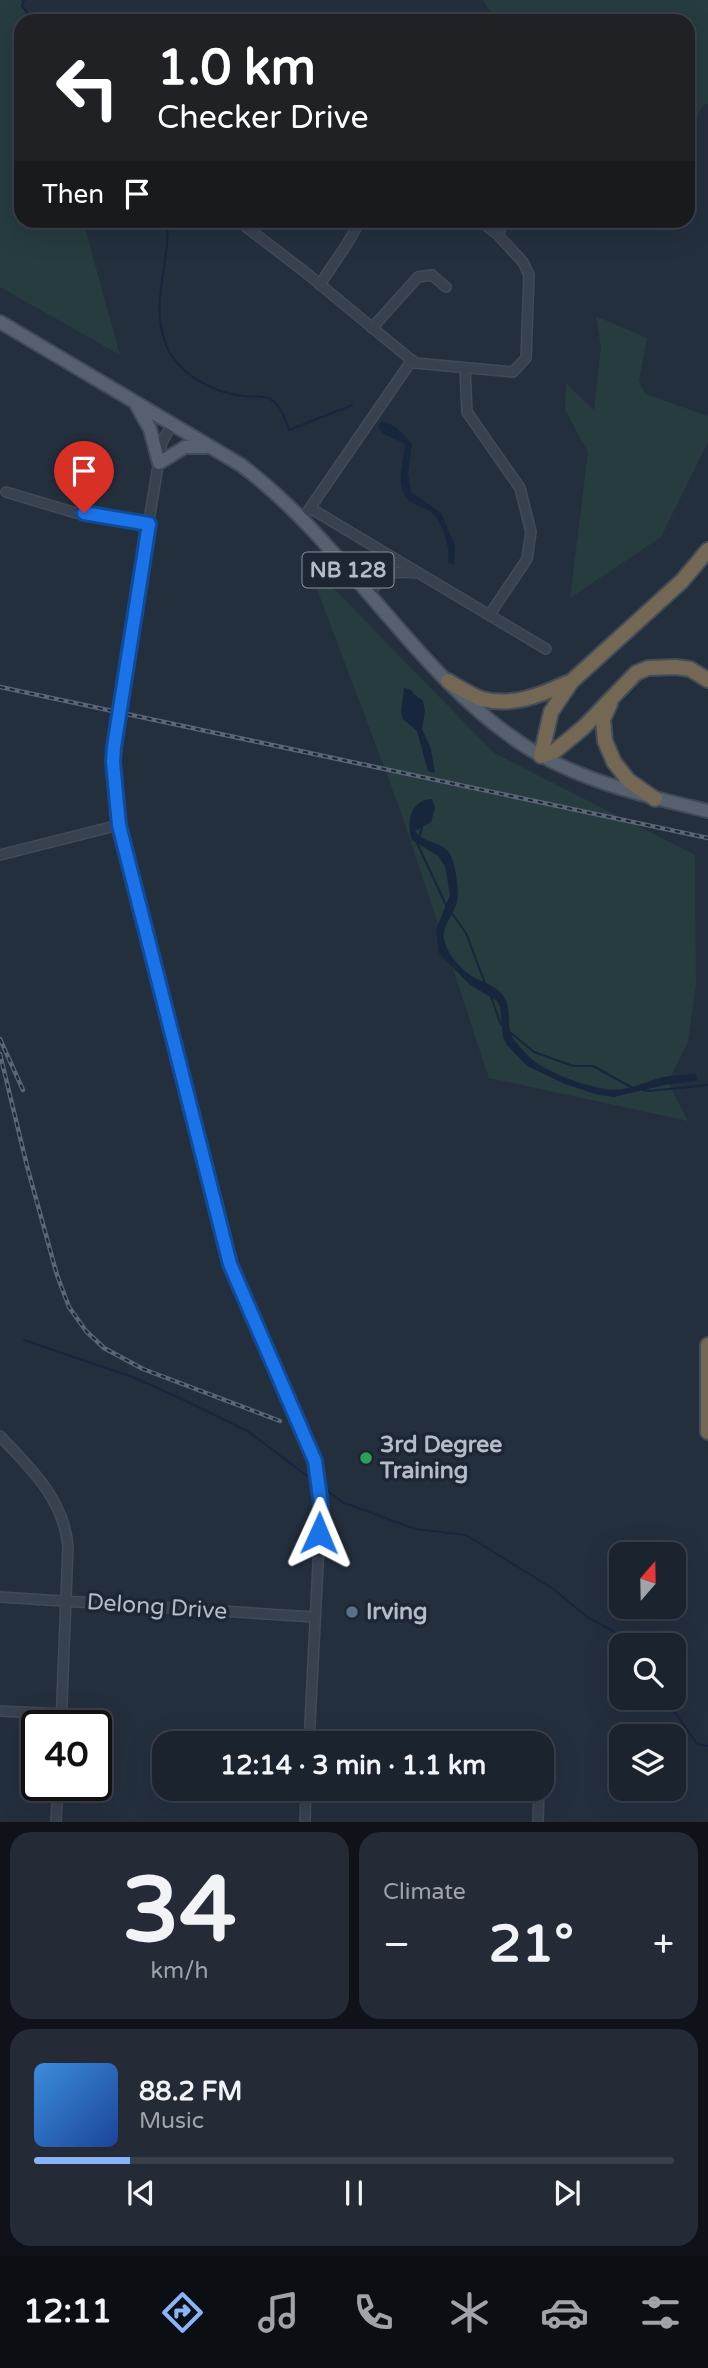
<!DOCTYPE html>
<meta charset="utf-8">
<style>
:root{--surface:#1b232e;--page:#242b36;--text:#f1f3f6;--muted:#a0a4aa;--line:#39404a;--accent:#8ab4f8}
body{margin:0;font-family:"Varela Round",sans-serif;background:var(--page);color:var(--text);height:100vh;display:flex;flex-direction:column;font-size:26px;white-space:nowrap}
*{box-sizing:border-box;margin:0}
p{font-size:23px;color:var(--muted)}
.icon{flex:none;width:38px;height:38px;fill:none;stroke:currentColor;stroke-width:2;stroke-linecap:round;stroke-linejoin:round}
.map{position:relative;height:1822px;overflow:hidden}
.panel{display:flex;flex-direction:column;gap:10px;padding:10px;background:#0f1319;flex:1}
.panel>*{flex:none}
.guide{position:absolute;left:14px;top:14px;width:681px;height:214px;border-radius:21px;box-shadow:0 7px 28px #0002,0 0 0 2px var(--line);background:#202124;color:#fff;overflow:hidden}
.needle{width:46px;rotate:20deg}
.tools{position:absolute;left:609px;top:1542px;display:grid;gap:14px}
.tools a{display:grid;place-items:center;width:77px;height:77px;border-radius:14px;background:var(--surface);box-shadow:0 7px 28px #0002,0 0 0 2px var(--line);font-size:35px}
.speed{position:absolute;left:21px;top:1710px;display:flex;gap:14px;font-size:35px;font-weight:700;text-align:center}
.speed>*{display:grid;place-content:center;width:91px;height:91px;border-radius:50%;background:var(--surface);box-shadow:0 7px 28px #0002,0 0 0 2px var(--line);line-height:1}
.speed .limit{border:4px solid #111;border-radius:10px;background:#fff;color:#111}
.pin{position:absolute;display:grid;place-items:center;width:60px;height:60px;color:#fff;margin:-72px -30px;border-radius:50% 50% 50% 0;rotate:-45deg;box-shadow:0 0 7px #0007}
.pin .icon{rotate:45deg}
.me{position:absolute;width:77px;margin:-38px;rotate:1deg;stroke-linejoin:round;filter:drop-shadow(0 0 5px #0008)}
.turn{display:flex;align-items:center;gap:24px;height:147px;padding:0 28px;font-size:32px}
.turn .icon{width:91px;height:91px;stroke-width:2.5}
.turn b{display:block;font-size:49px;line-height:60px}
.then{display:flex;align-items:center;height:66px;padding:0 28px;background:#0003;gap:14px;font-size:26px}
.big{font-size:52px;font-weight:700;line-height:1.1}
.panel .tile{flex:1;display:flex;flex-direction:column;justify-content:center;gap:10px;min-width:0;padding:0 24px;border-radius:21px;background:var(--page)}
.panel .dial{align-items:center;gap:0}
.dial b{font-size:91px;line-height:1}
.song{display:flex;align-items:center;gap:21px}
.cover{width:84px;height:84px;border-radius:10px;background:linear-gradient(135deg,hsl(210 70% 55%),hsl(220 70% 35%))}
.played{height:7px;border-radius:4px;background:linear-gradient(90deg,var(--accent) 15%,var(--line) 15%)}
.keys{display:flex;justify-content:space-around;direction:ltr}
.heat{display:flex;justify-content:space-between;align-items:center;font-size:38px;direction:ltr}
.panel .tiles{flex:1;display:grid;gap:10px;grid-template-columns:1fr 1fr}
.tile:last-child{grid-column:span 2}
.trip{position:absolute;left:152px;top:1731px;width:402px;height:70px;border-radius:21px;background:var(--surface);box-shadow:0 7px 28px #0002,0 0 0 2px var(--line);font-weight:700;line-height:70px;text-align:center}
.tabs{display:flex;height:112px;justify-content:space-around;align-items:center;background:#0b0e12;color:var(--muted)}
.tabs .icon{width:49px;height:49px}
.tabs .current{color:var(--accent)}
.tabs b{font-size:32px;color:var(--text)}
.map>svg:first-child{display:block}
.green{fill:#263c3f}
.water{fill:#17263c}
.lines{fill:none;stroke-linecap:round;stroke-linejoin:round}
.stream{stroke:#17263c;stroke-width:2}
.minor-casing{stroke:#414a57;stroke-width:12}
.major-casing{stroke:#414a57;stroke-width:16}
.highway-casing{stroke:#434c59;stroke-width:18}
.minor{stroke:#38414e;stroke-width:9}
.major{stroke:#56606e;stroke-width:12}
.highway{stroke:#746855;stroke-width:14}
.rail-casing{stroke:#5a6575;stroke-width:4.5}
.rail{stroke:#1d2633;stroke-width:2;stroke-dasharray:5;stroke-linecap:butt}
.route-casing{stroke:#114b97;stroke-width:18}
.route{stroke:#1a73e8;stroke-width:12}
.leisure-dot{fill:#2e9e5b;stroke:#1d2633;stroke-width:2.5}
.service-dot{fill:#5c6f8a;stroke:#1d2633;stroke-width:2.5}
.labels{text-anchor:middle;dominant-baseline:central;stroke-width:7;stroke-linejoin:round;paint-order:stroke}
.shield{fill:#1d2633;stroke:#878f9c;stroke-width:2}
.shield-label{font-size:21px;font-weight:bold;fill:#b4bcc9}
.poi-label{font-size:23px;font-weight:bold;fill:#b4bcc9;stroke:#1d2633;text-anchor:start}
.street-label{font-size:23px;fill:#b4bcc9;stroke:#1d2633}
</style>
<div class="map">
<svg width="708" height="1822" viewBox="0 0 708 1822">
<rect width="100%" height="100%" fill="#242f3e"/>
<path class="green" d="M 0,0 L 21,0 L 28,21 L 21,21 L 21,220 L 83,221 L 120,355 L 0,287 Z
M 483,0 L 708,0 L 708,104 L 704,104 L 688,133 L 688,21 L 496,21 Z
M 596,316 L 647,338 L 639,381 L 645,394 L 708,416 L 708,442 L 661,537 L 570,598 L 588,452 L 565,410 L 566,383 L 594,410 L 601,347 Z
M 306,560 L 494,753 L 695,855 L 696,985 L 688,1042 L 668,1082 L 688,1121 L 489,1078 L 401,812 Z"/>
<path class="water" d="M 382,421 L 396,427 L 412,444 L 408,473 L 411,492 L 441,513 L 455,546 L 454,565 L 448,562 C 451,550 442,519 431,512 C 421,505 410,506 404,494 C 397,479 404,460 405,444 L 382,433 L 378,426 Z
M 404,688 L 411,690 L 414,694 L 423,701 L 425,711 L 422,729 L 431,749 L 435,773 L 428,771 L 417,731 L 403,719 L 401,712 Z
M 432,799 L 435,808 L 431,822 L 415,831 C 422,843 442,841 450,854 C 455,863 461,895 456,905 C 452,916 442,927 444,939 C 447,955 463,972 477,979 C 485,983 494,986 500,992 C 515,1006 503,1027 515,1041 C 522,1049 529,1058 538,1064 C 557,1076 600,1093 623,1089 C 637,1087 650,1080 664,1077 C 674,1075 685,1075 696,1074 L 697,1081 L 664,1085 L 614,1097 L 595,1094 L 565,1084 L 527,1066 L 507,1045 L 503,1037 L 500,1007 L 497,1001 L 469,984 L 439,953 L 436,930 L 450,895 L 445,866 L 438,856 L 412,840 C 406,823 410,800 432,799 Z"/>
<g class="lines">
<path class="stream" d="M 24,0 L 22,6 L 31,18 L 39,21
M 167,220 C 171,260 151,298 164,339 C 174,372 210,392 243,396 C 250,397 263,395 270,399 C 281,404 285,420 289,430 L 352,405
M 419,838 L 422,827
M 417,843 L 446,905
M 451,912 L 466,933 L 486,986
M 490,994 L 501,1025
M 511,1033 L 534,1052 L 573,1066 L 593,1066 L 631,1087
M 643,1090 L 649,1091 L 708,1085
M 24,1340 L 135,1378 L 186,1401 L 249,1432 L 314,1481
M 324,1488 L 342,1502 L 415,1529 L 466,1535 L 552,1588 L 587,1617 L 613,1631 L 630,1645
M 665,1698 L 697,1744 L 708,1746"/>
<defs>
<path id="minor" d="M 237,220 L 305,272 L 415,363 L 513,372 L 526,358 L 529,275 L 523,262 L 497,234 L 479,220
M 497,234 L 507,220
M 320,285 C 332,264 346,249 357,226 L 355,220
M 372,328 L 418,277 L 432,275 L 446,287
M 465,368 L 467,412 L 520,488 L 531,532 L 527,559 L 490,614
M 172,424 L 162,442 L 117,713 L 113,762 L 117,811 L 230,1264 L 315,1461 L 321,1505 L 309,1743
M 6,492 L 76,513 L 149,524
M 310,508 L 546,649
M 308,511 L 412,360
M 370,594 C 384,571 392,571 418,573
M 0,855 L 119,825
M 0,1436 C 31,1469 63,1498 68,1546 L 61,1726
M 0,1597 L 314,1617
M 0,1711 L 62,1714
M 56,1822 L 58,1785
M 305,1822 L 306,1788
M 538,1822 L 539,1788"/>
<path id="major" d="M 0,322 L 241,465 C 348,545 416,677 528,748 C 583,782 646,796 708,811
M 137,406 L 150,429 L 159,463 L 185,447 L 206,447"/>
<path id="highway" d="M 708,550 L 682,581 L 572,681 L 551,712 L 541,756 L 555,751 L 584,727 L 636,673 L 648,668 L 676,667 L 690,669 L 708,680
M 448,681 C 458,687 471,695 482,699 C 512,707 541,695 567,683
M 610,704 L 603,719 L 605,741 L 614,762 L 628,780 L 655,799
M 708,1345 L 708,1432"/>
</defs>
<use href="#minor" class="minor-casing"/>
<use href="#major" class="major-casing"/>
<use href="#highway" class="highway-casing"/>
<use href="#minor" class="minor"/>
<use href="#major" class="major"/>
<use href="#highway" class="highway"/>
<defs>
<path id="rail" d="M 0,687 L 708,838
M 0,1039 L 23,1090
M 0,1054 L 27,1166 L 57,1275 L 69,1307 L 86,1331 L 104,1348 L 143,1369 L 280,1421"/>
</defs>
<use href="#rail" class="rail-casing"/>
<use href="#rail" class="rail"/>
</g>
<g class="lines">
<defs>
<path id="route" d="M 84,513 L 149,524 L 114,747 L 113,762 L 119,825 L 230,1264 L 315,1461 L 321,1505 L 319,1533"/>
</defs>
<use href="#route" class="route-casing"/>
<use href="#route" class="route"/>
</g>
<circle class="leisure-dot" cx="366" cy="1458" r="7"/>
<circle class="service-dot" cx="352" cy="1612" r="7"/>
<g class="labels">
<rect class="shield" x="302.5" y="552.5" width="91" height="35" rx="5"/>
<g class="shield-label">
<text x="348" y="570">NB 128</text>
</g>
<g class="poi-label">
<text x="380" y="1445">3rd Degree<tspan x="380" dy="26">Training</tspan></text>
<text x="366" y="1612">Irving</text>
</g>
<g class="street-label">
<text transform="translate(157 1607) rotate(4)">Delong Drive</text>
</g>
</g>
</svg>
<div class="tools">
<a><svg class="needle" viewBox="-14 -14 28 28"><path d="M0-13l5 13h-10z" fill="#e53935"/><path d="M0 13l5-13h-10z" fill="#a0a4aa"/></svg></a>
<a><svg class="icon" aria-label="search" viewBox="0 0 24 24"><circle cx="10" cy="10" r="6"/><path d="M15 15l6 6"/></svg></a>
<a><svg class="icon" aria-label="layers" viewBox="0 0 24 24"><path d="M12 4l9 5-9 5-9-5zM3 14l9 5 9-5"/></svg></a>
</div>
<div class="speed"><div class="limit">40</div></div>
<div class="pin" style="left:84px;top:513px;background:#d93025"><svg class="icon" aria-label="arrive" viewBox="0 0 24 24"><path d="M6 21V4h12l-3 4 3 4H6"/></svg></div>
<svg class="me" style="left:319px;top:1533px" viewBox="-20 -20 40 40"><path d="M0-17L14 15 0 8-14 15z" fill="#1a73e8" stroke="#fff" stroke-width="4"/></svg>
<div class="trip">12:14 · 3 min · 1.1 km</div>
<div class="guide">
<div class="turn"><svg class="icon" aria-label="left" viewBox="0 0 24 24"><path d="M17 20v-9H6M10 6l-5 5 5 5"/></svg><div><b>1.0 km</b>Checker Drive</div></div>
<div class="then">Then<svg class="icon" aria-label="arrive" viewBox="0 0 24 24"><path d="M6 21V4h12l-3 4 3 4H6"/></svg></div>
</div>
</div>
<section class="panel">
<div class="tiles">
<div class="tile dial"><b>34</b><p>km/h</p></div>
<div class="tile"><p>Climate</p>
<div class="heat"><a>−</a><b class="big">21°</b><a>+</a></div>
</div>
<div class="tile">
<div class="song"><i class="cover"></i><div><b>88.2 FM</b><p>Music</p></div></div>
<div class="played"></div>
<div class="keys"><svg class="icon" aria-label="previous" viewBox="0 0 24 24"><path d="M18 5L8 12l10 7zM5 5v14"/></svg><svg class="icon" aria-label="pause" viewBox="0 0 24 24"><path d="M8 5v14M16 5v14"/></svg><svg class="icon" aria-label="next" viewBox="0 0 24 24"><path d="M6 5l10 7-10 7zM19 5v14"/></svg></div>
</div>
</div>
</section>
<nav class="tabs">
<b>12:11</b>
<svg class="icon current" aria-label="directions" viewBox="0 0 24 24"><path d="M12 3l9 9-9 9-9-9zM9 14v-3h6M13 9l2 2-2 2"/></svg>
<svg class="icon" aria-label="music" viewBox="0 0 24 24"><path d="M9 18V5l10-2v13"/><circle cx="6" cy="18" r="3"/><circle cx="16" cy="16" r="3"/></svg>
<svg class="icon" aria-label="phone" viewBox="0 0 24 24"><path d="M5 4h4l2 5-3 2q2 4 5 5l2-3 5 2v4C11 20 4 13 5 4z"/></svg>
<svg class="icon" aria-label="climate" viewBox="0 0 24 24"><path d="M12 3v18M4 7l16 10M4 17L20 7"/></svg>
<svg class="icon" aria-label="car" viewBox="0 0 24 24"><path d="M5 17H2v-5l4-1 3-4h7l3 4 3 1v5h-3M9 17h6M6 11h13"/><circle cx="7" cy="17" r="2"/><circle cx="17" cy="17" r="2"/></svg>
<svg class="icon" aria-label="filters" viewBox="0 0 24 24"><path d="M4 7h16M4 17h16"/><circle cx="9" cy="7" r="2"/><circle cx="15" cy="17" r="2"/></svg>
</nav>
